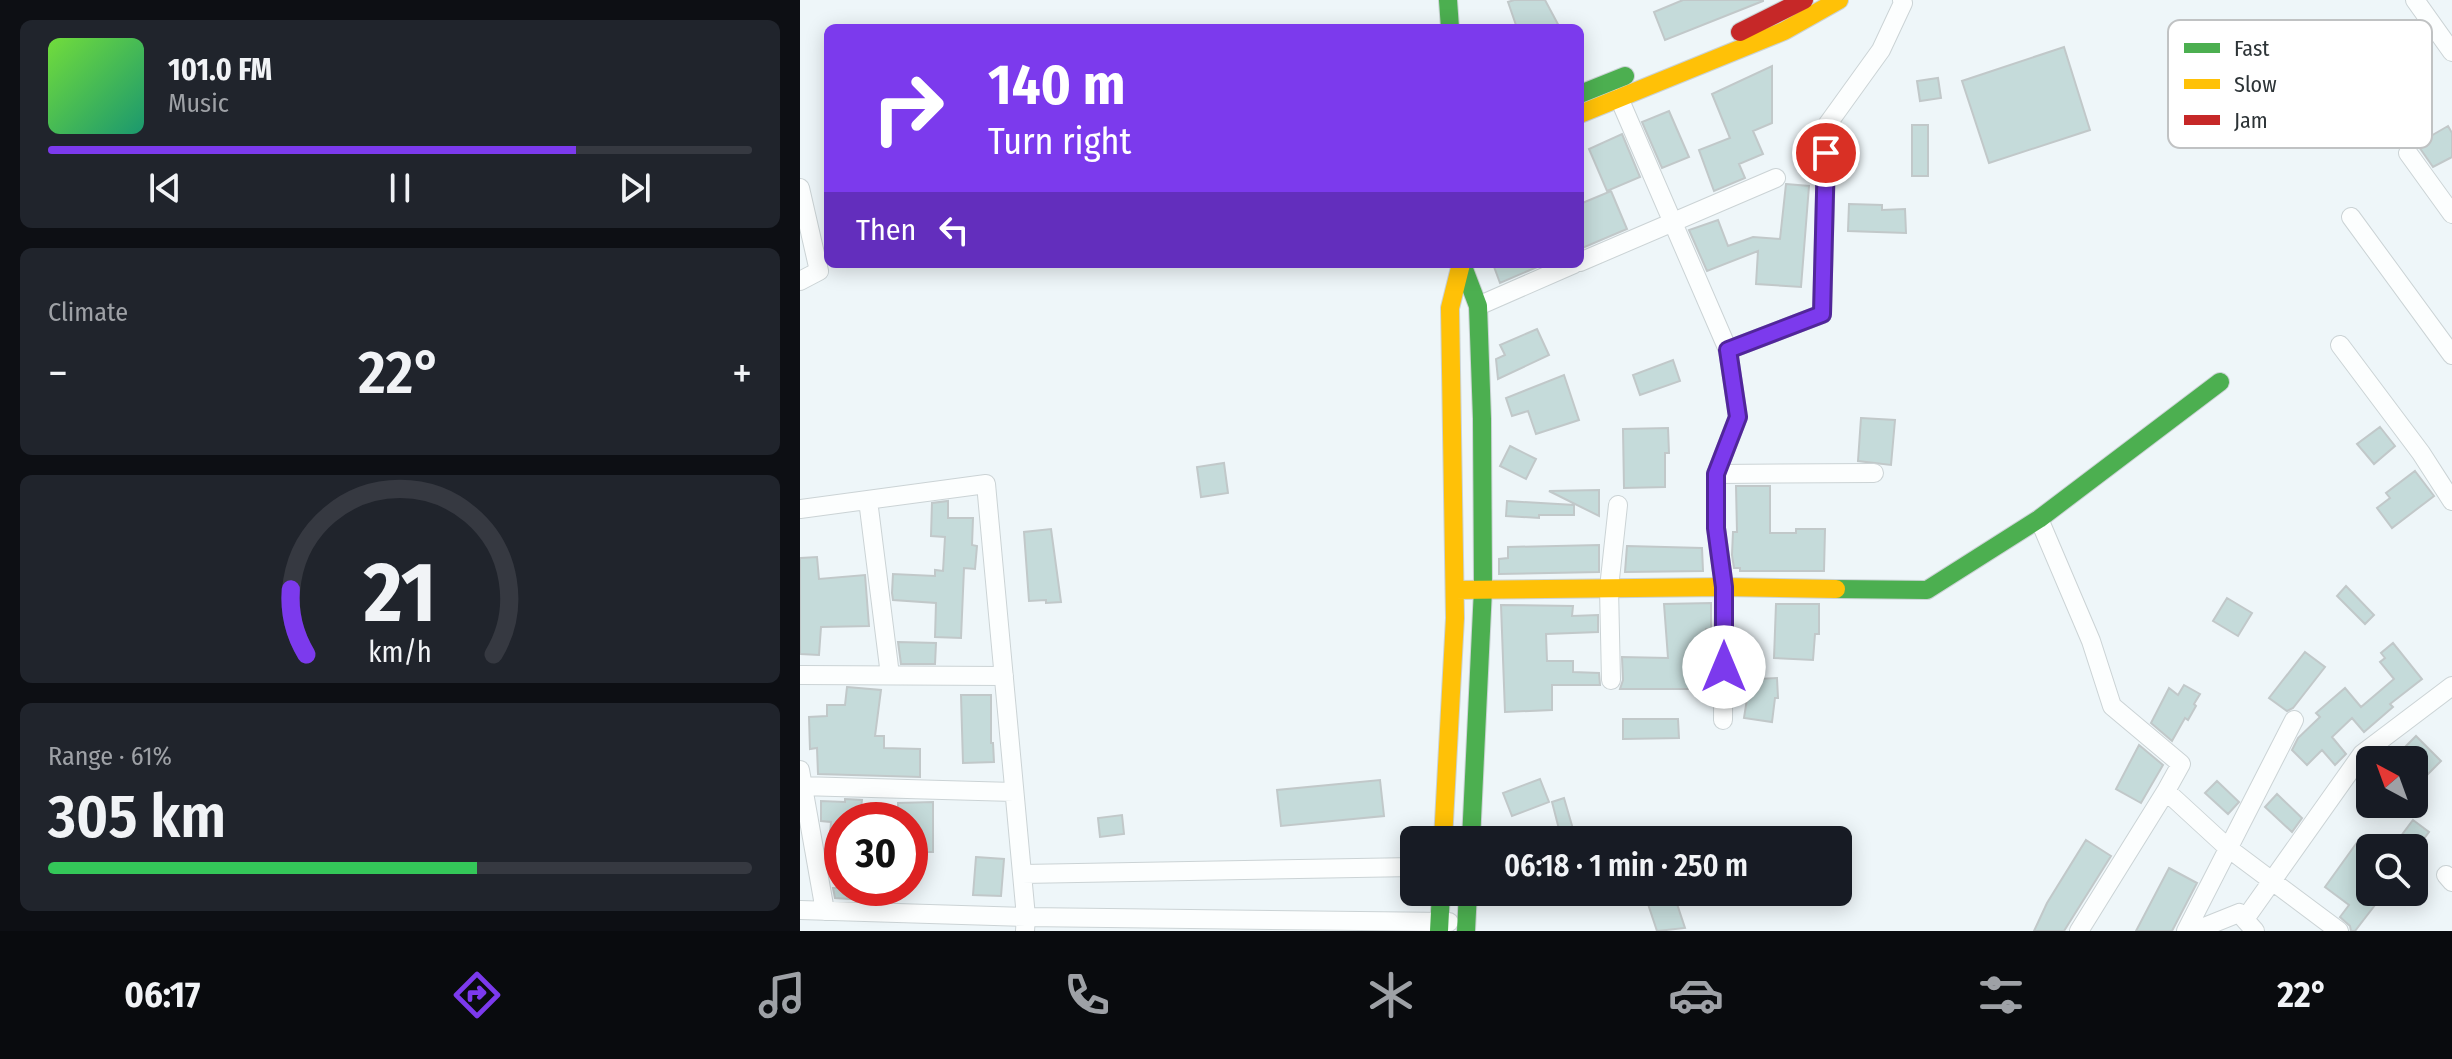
<!DOCTYPE html>
<meta charset="utf-8">
<style>
:root{--surface:#171b24;--page:#20242c;--text:#f1f3f6;--muted:#9ea1a6;--line:#363941;--accent:#7c3aed}
body{margin:0;font-family:"Fira Sans Condensed",sans-serif;background:var(--page);color:var(--text);height:100vh;display:flex;flex-direction:column;font-size:30px;white-space:nowrap}
*{box-sizing:border-box;margin:0}
p{font-size:26px;color:var(--muted)}
.icon{flex:none;width:44px;height:44px;fill:none;stroke:currentColor;stroke-width:2;stroke-linecap:round;stroke-linejoin:round}
.map{position:relative;flex:1;overflow:hidden}
.panel{display:flex;flex-direction:column;gap:20px;padding:20px;background:#0d0f14;width:800px}
.panel>*{flex:none}
.banner{position:absolute;left:24px;top:24px;width:760px;height:244px;border-radius:12px;box-shadow:0 4px 20px #0003;background:#7c3aed;color:#fff;overflow:hidden}
.needle{width:52px;rotate:319deg}
.buttons{position:absolute;left:1556px;top:746px;display:grid;gap:16px}
.buttons a{display:grid;place-items:center;width:72px;height:72px;border-radius:12px;background:var(--surface);box-shadow:0 4px 20px #0003;font-size:40px}
.speed{position:absolute;left:24px;top:802px;display:flex;gap:16px;font-size:40px;font-weight:700;text-align:center}
.speed>*{display:grid;place-content:center;width:104px;height:104px;border-radius:50%;background:var(--surface);box-shadow:0 4px 20px #0003;line-height:1}
.speed .limit{border:12px solid #d22;background:#fff;color:#111}
.pin{position:absolute;display:grid;place-items:center;width:68px;height:68px;color:#fff;margin:-34px;border:4px solid #fff;border-radius:50%;box-shadow:0 2px 8px #0007}
.me{position:absolute;width:88px;margin:-44px;rotate:0deg;stroke-linejoin:round;filter:drop-shadow(0 0 6px #0008)}
.turn{display:flex;align-items:center;gap:28px;height:168px;padding:0 32px;font-size:36px}
.turn .icon{width:104px;height:104px;stroke-width:2.5}
.turn b{display:block;font-size:56px;line-height:68px}
.then{display:flex;align-items:center;height:76px;padding:0 32px;background:#0003;gap:16px;font-size:30px}
.big{font-size:60px;font-weight:600;line-height:1.1}
.panel .widget{flex:1;display:flex;flex-direction:column;justify-content:center;gap:12px;min-width:0;padding:0 28px;border-radius:12px;background:var(--page)}
.panel .dial{align-items:center;gap:0}
.dial svg{height:208px;overflow:visible;fill:none;stroke:var(--line);stroke-width:7;stroke-linecap:round;text-anchor:middle}
.dial text{fill:var(--text);stroke:none}
.song{display:flex;align-items:center;gap:24px}
.cover{width:96px;height:96px;border-radius:12px;background:linear-gradient(135deg,hsl(100 70% 55%),hsl(160 70% 35%))}
.played{height:8px;border-radius:4px;background:linear-gradient(90deg,var(--accent) 75%,var(--line) 75%)}
.keys{display:flex;justify-content:space-around;direction:ltr}
.heat{display:flex;justify-content:space-between;align-items:center;font-size:44px;direction:ltr}
.charge{height:12px;border-radius:6px;background:linear-gradient(90deg,#34c759 61%,var(--line) 0)}
.trip{position:absolute;left:600px;top:826px;width:452px;height:80px;border-radius:12px;background:var(--surface);box-shadow:0 4px 20px #0003;font-weight:600;line-height:80px;text-align:center}
.tabs{display:flex;height:128px;justify-content:space-around;align-items:center;background:#090b0e;color:var(--muted)}
.tabs .icon{width:56px;height:56px}
.tabs .active{color:var(--accent)}
.tabs b{font-size:36px;color:var(--text)}
main{display:flex;flex:1;min-height:0}
.map>svg:first-child{display:block}
.building{fill:#c5dbda;stroke:#c1c8c9;stroke-width:2}
.lines{fill:none;stroke-linecap:round;stroke-linejoin:round}
.street-casing{stroke:#cbd3d5;stroke-width:20}
.fast-casing{stroke:#cbd3d5;stroke-width:20}
.slow-casing{stroke:#cbd3d5;stroke-width:20}
.jam-casing{stroke:#cbd3d5;stroke-width:20}
.street{stroke:#fcfefe;stroke-width:18}
.fast{stroke:#4caf50;stroke-width:18}
.slow{stroke:#ffc107;stroke-width:18}
.jam{stroke:#c62828;stroke-width:18}
.route-casing{stroke:#51269a;stroke-width:20}
.route{stroke:#7c3aed;stroke-width:14}
.key{fill:#fff;stroke:#c0c2c3;stroke-width:2}
.key-label{font-size:22px;fill:#2d3437}
</style>
<main>
<section class="panel">
<div class="widget">
<div class="song"><i class="cover"></i><div><b>101.0 FM</b><p>Music</p></div></div>
<div class="played"></div>
<div class="keys"><svg class="icon" aria-label="previous" viewBox="0 0 24 24"><path d="M18 5L8 12l10 7zM5 5v14"/></svg><svg class="icon" aria-label="pause" viewBox="0 0 24 24"><path d="M8 5v14M16 5v14"/></svg><svg class="icon" aria-label="next" viewBox="0 0 24 24"><path d="M6 5l10 7-10 7zM19 5v14"/></svg></div>
</div>
<div class="widget"><p>Climate</p>
<div class="heat"><a>−</a><b class="big">22°</b><a>+</a></div>
</div>
<div class="widget dial"><svg viewBox="0 0 100 80">
<path d="M14 69A42 42 0 1 1 86 69"/>
<path d="M14 69A42 42 0 0 1 8 44" stroke="#7c3aed"/>
<text x="50" y="56" font-size="32" font-weight="700">21</text>
<text x="50" y="72" font-size="11">km/h</text>
</svg></div>
<div class="widget"><p>Range · 61%</p><b class="big">305 km</b><div class="charge"></div></div>
</section>
<div class="map">
<svg width="1652" height="931" viewBox="0 0 1652 931">
<rect width="100%" height="100%" fill="#eef6f9"/>
<path class="building" d="M 714,0 L 745,0 L 760,28 L 717,28 L 708,2 Z
M 883,0 L 963,0 L 963,1 L 865,40 L 854,12 Z
M 1264,47 L 1290,130 L 1189,163 L 1162,81 Z
M 972,66 L 972,123 L 953,131 L 963,154 L 939,164 L 945,178 L 914,191 L 899,150 L 930,138 L 912,94 Z
M 1138,78 L 1141,98 L 1120,101 L 1117,81 Z
M 869,111 L 889,157 L 862,168 L 842,122 Z
M 1112,125 L 1128,125 L 1128,176 L 1112,176 Z
M 1648,126 L 1652,133 L 1652,157 L 1633,167 L 1617,144 Z
M 822,134 L 840,177 L 807,191 L 789,149 Z
M 986,184 L 1009,186 L 1001,287 L 956,284 L 958,251 L 907,271 L 889,230 L 918,220 L 928,246 L 953,237 L 980,239 Z
M 811,191 L 827,229 L 780,249 L 780,204 Z
M 1049,204 L 1082,205 L 1082,210 L 1105,209 L 1106,233 L 1048,231 Z
M 693,264 L 744,264 L 700,283 Z
M 737,329 L 749,355 L 698,379 L 696,359 L 705,355 L 700,345 Z
M 873,360 L 880,381 L 840,395 L 833,375 Z
M 764,375 L 779,420 L 736,434 L 728,411 L 712,416 L 706,398 Z
M 1061,418 L 1095,420 L 1091,465 L 1058,461 Z
M 1580,427 L 1595,446 L 1574,464 L 1557,444 Z
M 868,428 L 869,453 L 865,453 L 865,487 L 824,488 L 823,429 Z
M 710,446 L 736,459 L 726,479 L 700,466 Z
M 424,463 L 428,493 L 401,497 L 397,467 Z
M 1615,471 L 1634,496 L 1592,528 L 1577,508 L 1590,498 L 1586,493 Z
M 936,486 L 970,486 L 970,533 L 996,533 L 996,529 L 1025,529 L 1024,571 L 940,571 L 940,568 L 934,568 L 932,555 L 933,532 L 937,532 Z
M 799,490 L 799,516 L 749,491 Z
M 148,501 L 148,518 L 173,518 L 172,545 L 177,546 L 175,569 L 164,568 L 161,638 L 135,637 L 136,603 L 93,600 L 92,593 L 93,574 L 135,576 L 135,570 L 143,571 L 145,537 L 131,536 L 132,503 Z
M 707,501 L 774,505 L 774,515 L 739,515 L 739,518 L 706,516 Z
M 251,529 L 261,602 L 246,603 L 246,600 L 229,601 L 224,532 Z
M 799,545 L 799,572 L 699,574 L 699,559 L 708,558 L 708,547 Z
M 827,546 L 902,548 L 903,571 L 825,572 Z
M 17,557 L 19,579 L 65,575 L 69,626 L 21,627 L 19,655 L 0,654 L 0,558 Z
M 1546,586 L 1574,615 L 1565,624 L 1537,596 Z
M 1427,598 L 1452,613 L 1438,636 L 1413,621 Z
M 911,603 L 911,629 L 906,629 L 906,689 L 820,689 L 823,680 L 822,657 L 868,658 L 864,604 Z
M 976,604 L 1019,604 L 1019,634 L 1015,634 L 1013,660 L 974,658 Z
M 701,605 L 773,606 L 772,616 L 798,615 L 798,632 L 746,634 L 747,661 L 773,661 L 773,672 L 799,673 L 800,685 L 752,685 L 752,710 L 705,712 Z
M 98,642 L 136,643 L 135,664 L 101,664 Z
M 1593,643 L 1622,679 L 1590,704 L 1593,707 L 1564,732 L 1552,718 L 1532,737 L 1546,754 L 1535,765 L 1522,750 L 1507,765 L 1492,750 L 1498,738 L 1520,717 L 1516,713 L 1545,688 L 1561,707 L 1594,679 L 1580,662 L 1585,658 L 1581,653 Z
M 1505,652 L 1525,667 L 1493,708 L 1487,711 L 1469,698 Z
M 977,678 L 978,698 L 975,698 L 972,722 L 944,718 L 947,699 L 938,700 L 937,680 Z
M 1384,685 L 1400,694 L 1394,704 L 1396,706 L 1388,720 L 1385,718 L 1372,741 L 1351,723 L 1369,688 L 1378,695 Z
M 47,687 L 81,690 L 75,736 L 84,736 L 84,748 L 120,749 L 120,777 L 18,774 L 17,748 L 10,749 L 9,717 L 27,716 L 27,705 L 45,705 Z
M 161,695 L 191,695 L 191,743 L 193,743 L 194,762 L 163,763 Z
M 823,719 L 878,719 L 879,738 L 823,739 Z
M 1616,736 L 1641,761 L 1628,774 L 1603,749 Z
M 1339,745 L 1363,765 L 1341,803 L 1316,789 Z
M 740,779 L 749,802 L 712,816 L 703,793 Z
M 580,780 L 584,816 L 481,826 L 477,790 Z
M 1417,781 L 1439,802 L 1428,814 L 1405,793 Z
M 1477,794 L 1502,818 L 1492,832 L 1465,807 Z
M 764,798 L 773,829 L 760,833 L 752,802 Z
M 45,799 L 62,800 L 61,808 L 98,809 L 98,803 L 133,802 L 133,852 L 110,852 L 110,820 L 42,820 L 42,847 L 29,846 L 31,822 L 21,821 L 21,801 L 45,802 Z
M 322,815 L 324,834 L 300,837 L 298,818 Z
M 1613,820 L 1629,832 L 1617,848 L 1592,848 Z
M 1286,840 L 1311,856 L 1264,931 L 1234,931 L 1247,903 Z
M 1558,841 L 1570,849 L 1570,892 L 1585,892 L 1555,931 L 1551,931 L 1550,926 L 1540,917 L 1549,905 L 1525,887 Z
M 176,857 L 204,859 L 201,896 L 173,895 Z
M 1369,868 L 1397,883 L 1372,931 L 1336,931 Z
M 33,888 L 68,888 L 66,900 L 35,898 Z
M 844,892 L 873,892 L 885,928 L 857,931 Z"/>
<g class="lines">
<defs>
<path id="street" d="M 1615,0 L 1652,52
M 819,98 L 928,350
M 1608,153 L 1652,214
M 0,188 L 19,271 L 0,281
M 1551,217 L 1652,355
M 780,262 L 976,178
M 678,306 L 774,264
M 1540,345 L 1621,453 L 1652,501
M 916,474 L 938,417 L 928,350 L 1022,314 L 1027,125 L 1081,50 L 1103,3 L 1102,0
M 68,500 L 90,675
M 0,509 L 186,484 L 226,917 L 225,931
M 1239,519 L 1291,641 L 1312,706 L 1381,764 L 1366,791 L 1428,848 L 1539,931
M 0,675 L 204,676
M 811,680 L 809,588 L 818,505
M 923,720 L 924,587 L 916,528 L 916,474 L 1074,473
M 0,770 L 25,911
M 0,786 L 214,792
M 222,874 L 614,867
M 1646,875 L 1652,882
M 0,910 L 226,917 L 649,922
M 1445,919 L 1562,754 L 1652,686
M 1279,931 L 1366,791
M 1386,931 L 1494,720
M 1394,931 L 1439,913 L 1455,931"/>
<path id="fast" d="M 648,0 L 650,28
M 780,94 L 825,76
M 662,264 L 678,306 L 682,419 L 683,589 L 671,840
M 1036,589 L 1127,590 L 1239,519 L 1420,382
M 639,931 L 641,892
M 666,931 L 668,892"/>
<path id="slow" d="M 780,114 L 984,31 L 1039,0
M 655,590 L 924,587 L 1036,589
M 643,840 L 655,618 L 650,308 L 661,264"/>
<path id="jam" d="M 940,32 L 1004,0"/>
</defs>
<use href="#street" class="street-casing"/>
<use href="#fast" class="fast-casing"/>
<use href="#slow" class="slow-casing"/>
<use href="#jam" class="jam-casing"/>
<use href="#street" class="street"/>
<use href="#fast" class="fast"/>
<use href="#slow" class="slow"/>
<use href="#jam" class="jam"/>
</g>
<g class="lines">
<defs>
<path id="route" d="M 924,667 L 924,587 L 916,528 L 916,474 L 938,417 L 928,350 L 1022,314 L 1026,153"/>
</defs>
<use href="#route" class="route-casing"/>
<use href="#route" class="route"/>
</g>
<rect x="1368" y="20" width="264" height="128" rx="12" class="key"/>
<rect x="1384" y="43" width="36" height="10" fill="#4caf50"/>
<rect x="1384" y="79" width="36" height="10" fill="#ffc107"/>
<rect x="1384" y="115" width="36" height="10" fill="#c62828"/>
<g class="key-label">
<text x="1434" y="56">Fast</text>
<text x="1434" y="92">Slow</text>
<text x="1434" y="128">Jam</text>
</g>
</svg>
<div class="buttons">
<a><svg class="needle" viewBox="-14 -14 28 28"><path d="M0-13l5 13h-10z" fill="#e53935"/><path d="M0 13l5-13h-10z" fill="#9ea1a6"/></svg></a>
<a><svg class="icon" aria-label="search" viewBox="0 0 24 24"><circle cx="10" cy="10" r="6"/><path d="M15 15l6 6"/></svg></a>
</div>
<div class="speed"><div class="limit">30</div></div>
<div class="pin" style="left:1026px;top:153px;background:#d93025"><svg class="icon" aria-label="arrive" viewBox="0 0 24 24"><path d="M6 21V4h12l-3 4 3 4H6"/></svg></div>
<svg class="me" style="left:924px;top:667px" viewBox="-20 -20 40 40"><circle r="19" fill="#fff"/><path d="M0-13L10 11 0 6-10 11z" fill="#7c3aed"/></svg>
<div class="trip">06:18 · 1 min · 250 m</div>
<div class="banner">
<div class="turn"><svg class="icon" aria-label="right" viewBox="0 0 24 24"><path d="M7 20v-9h11M14 6l5 5-5 5"/></svg><div><b>140 m</b>Turn right</div></div>
<div class="then">Then<svg class="icon" aria-label="left" viewBox="0 0 24 24"><path d="M17 20v-9H6M10 6l-5 5 5 5"/></svg></div>
</div>
</div>
</main>
<nav class="tabs">
<b>06:17</b>
<svg class="icon active" aria-label="directions" viewBox="0 0 24 24"><path d="M12 3l9 9-9 9-9-9zM9 14v-3h6M13 9l2 2-2 2"/></svg>
<svg class="icon" aria-label="music" viewBox="0 0 24 24"><path d="M9 18V5l10-2v13"/><circle cx="6" cy="18" r="3"/><circle cx="16" cy="16" r="3"/></svg>
<svg class="icon" aria-label="phone" viewBox="0 0 24 24"><path d="M5 4h4l2 5-3 2q2 4 5 5l2-3 5 2v4C11 20 4 13 5 4z"/></svg>
<svg class="icon" aria-label="climate" viewBox="0 0 24 24"><path d="M12 3v18M4 7l16 10M4 17L20 7"/></svg>
<svg class="icon" aria-label="car" viewBox="0 0 24 24"><path d="M5 17H2v-5l4-1 3-4h7l3 4 3 1v5h-3M9 17h6M6 11h13"/><circle cx="7" cy="17" r="2"/><circle cx="17" cy="17" r="2"/></svg>
<svg class="icon" aria-label="filters" viewBox="0 0 24 24"><path d="M4 7h16M4 17h16"/><circle cx="9" cy="7" r="2"/><circle cx="15" cy="17" r="2"/></svg>
<b>22°</b>
</nav>
